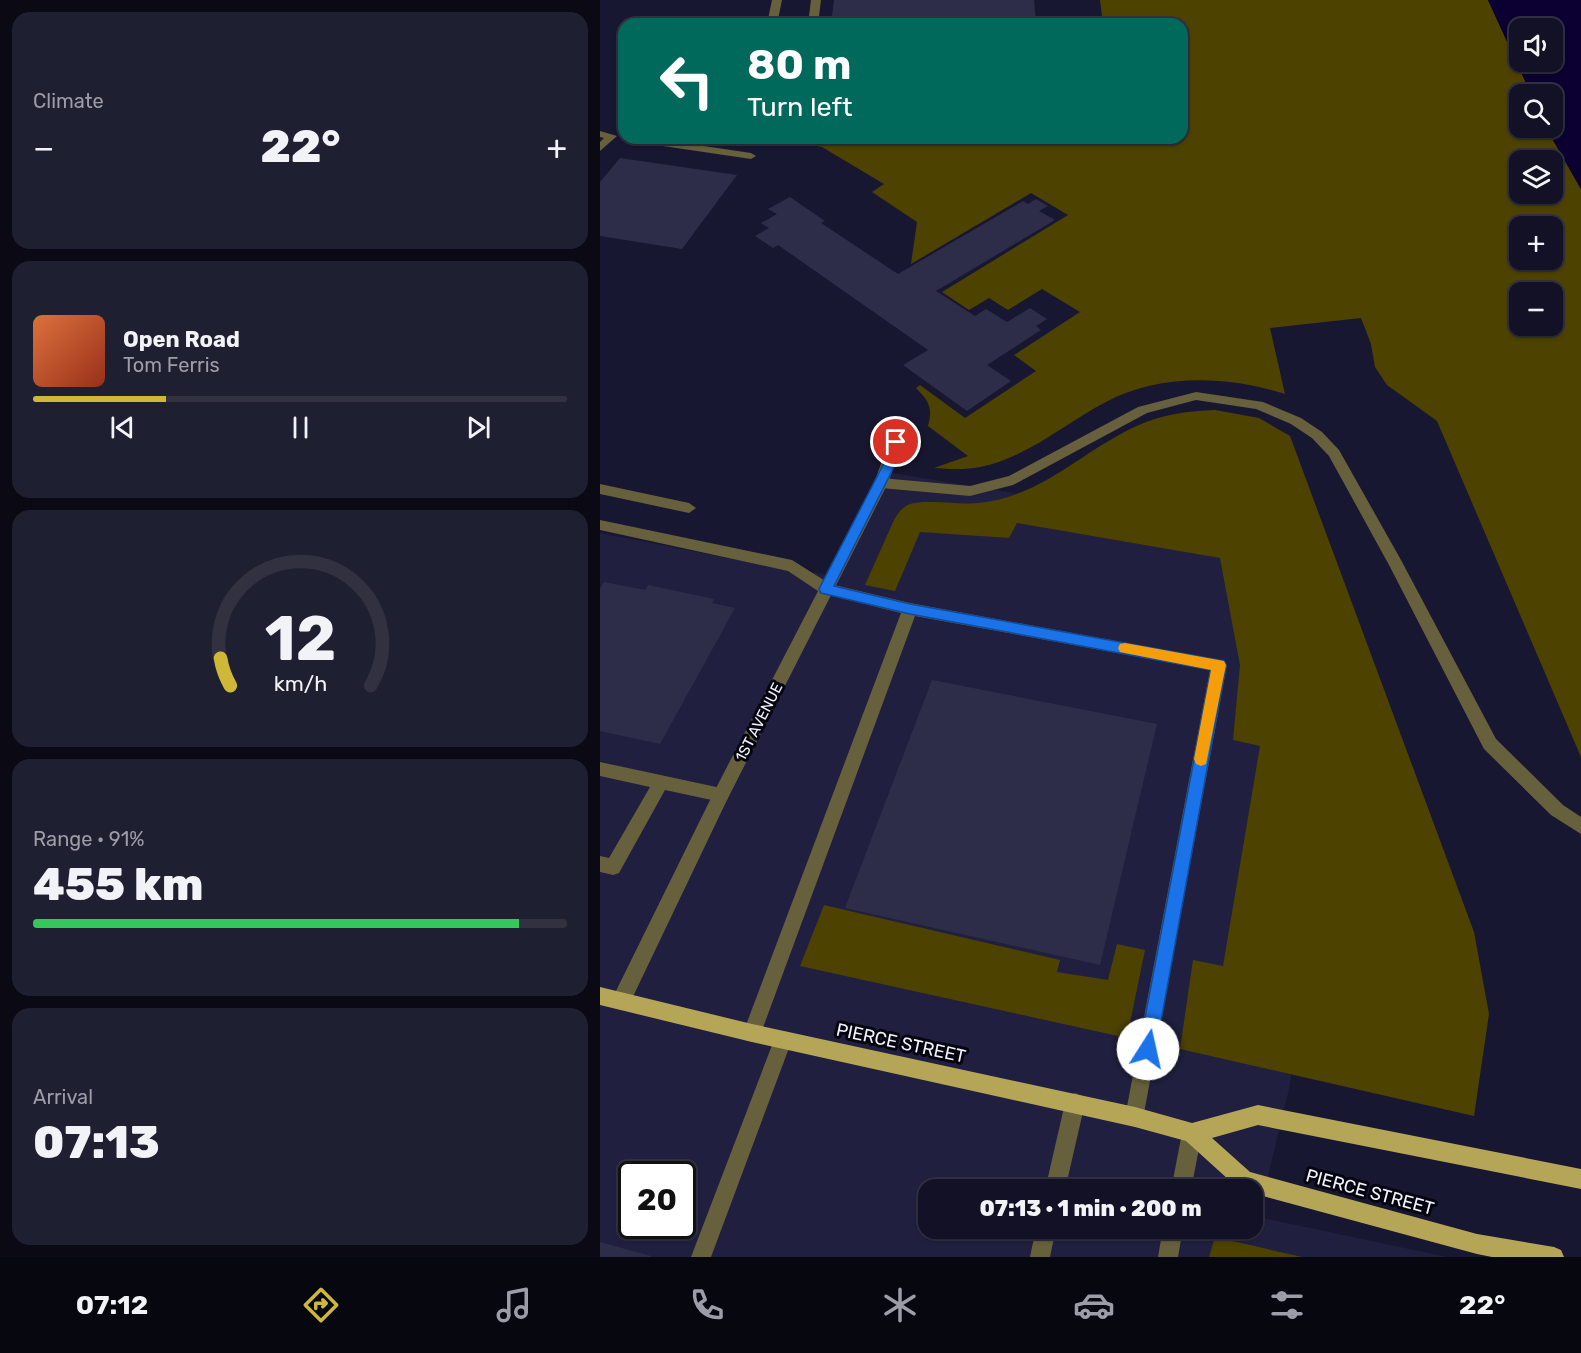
<!DOCTYPE html>
<meta charset="utf-8">
<style>
:root{--surface:#121125;--page:#1f1f32;--text:#f1f3f6;--muted:#9c9da7;--line:#313142;--accent:#cfb837}
body{margin:0;font-family:Rubik,sans-serif;background:var(--page);color:var(--text);height:100vh;display:flex;flex-direction:column;font-size:22px;white-space:nowrap}
*{box-sizing:border-box;margin:0}
p{font-size:20px;color:var(--muted)}
.icon{flex:none;width:33px;height:33px;fill:none;stroke:currentColor;stroke-width:2;stroke-linecap:round;stroke-linejoin:round}
.map{position:relative;flex:1;overflow:hidden}
.details{display:flex;flex-direction:column;gap:12px;padding:12px;background:#0a0914;width:600px}
.details>*{flex:none}
.top-card{position:absolute;left:18px;top:18px;width:570px;height:126px;border-radius:18px;box-shadow:0 2px 4px #0004,0 0 0 2px var(--line);background:#00695c;color:#fff;overflow:hidden}
.controls{position:absolute;left:909px;top:18px;display:grid;gap:12px}
.controls a{display:grid;place-items:center;width:54px;height:54px;border-radius:12px;background:var(--surface);box-shadow:0 2px 4px #0004,0 0 0 2px var(--line);font-size:30px}
.speed{position:absolute;left:18px;top:1161px;display:flex;gap:12px;font-size:30px;font-weight:700;text-align:center}
.speed>*{display:grid;place-content:center;width:78px;height:78px;border-radius:50%;background:var(--surface);box-shadow:0 2px 4px #0004,0 0 0 2px var(--line);line-height:1}
.speed .limit{border:3px solid #111;border-radius:9px;background:#fff;color:#111}
.pin{position:absolute;display:grid;place-items:center;width:51px;height:51px;color:#fff;margin:-26px;border:3px solid #fff;border-radius:50%;box-shadow:0 2px 6px #0007}
.me{position:absolute;width:66px;margin:-33px;rotate:10deg;stroke-linejoin:round;filter:drop-shadow(0 0 4px #0008)}
.turn{display:flex;align-items:center;gap:21px;height:126px;padding:0 30px;font-size:27px}
.turn .icon{width:78px;height:78px;stroke-width:2.5}
.turn b{display:block;font-size:42px;line-height:51px}
.big{font-size:45px;font-weight:800;line-height:1.1}
.details .widget{flex:1;display:flex;flex-direction:column;justify-content:center;gap:9px;min-width:0;padding:0 21px;border-radius:18px;background:var(--page)}
.details .dial{align-items:center;gap:0}
.dial svg{height:156px;overflow:visible;fill:none;stroke:var(--line);stroke-width:7;stroke-linecap:round;text-anchor:middle}
.dial text{fill:var(--text);stroke:none}
.song{display:flex;align-items:center;gap:18px}
.cover{width:72px;height:72px;border-radius:9px;background:linear-gradient(135deg,hsl(20 70% 55%),hsl(10 70% 35%))}
.played{height:6px;border-radius:3px;background:linear-gradient(90deg,var(--accent) 25%,var(--line) 25%)}
.keys{display:flex;justify-content:space-around;direction:ltr}
.heat{display:flex;justify-content:space-between;align-items:center;font-size:33px;direction:ltr}
.charge{height:9px;border-radius:4px;background:linear-gradient(90deg,#34c759 91%,var(--line) 0)}
.trip{position:absolute;left:318px;top:1179px;width:345px;height:60px;border-radius:18px;background:var(--surface);box-shadow:0 2px 4px #0004,0 0 0 2px var(--line);font-weight:800;line-height:60px;text-align:center}
.tab-bar{display:flex;height:96px;justify-content:space-around;align-items:center;background:#07070f;color:var(--muted)}
.tab-bar .icon{width:42px;height:42px}
.tab-bar .active{color:var(--accent)}
.tab-bar b{font-size:27px;color:var(--text)}
main{display:flex;flex:1;min-height:0}
.map>svg:first-child{display:block}
.built{fill:#201f3f;fill-rule:evenodd}
.green{fill:#4d4200;fill-rule:evenodd}
.water{fill:#0b0031;fill-rule:evenodd}
.building{fill:#2d2d49}
.lines{fill:none;stroke-linecap:round;stroke-linejoin:round}
.lane{fill:#67603c;fill-rule:evenodd}
.street{fill:#67603c;fill-rule:evenodd}
.primary{fill:#b5a657;fill-rule:evenodd}
.route{fill:#1a73e8;stroke:#114b97;stroke-width:1.5}
.slow{fill:#f59e0b}
.labels{text-anchor:middle;dominant-baseline:central;stroke-width:6;stroke-linejoin:round;paint-order:stroke}
.street-label{font-size:15px;fill:#f2f3fe;stroke:#05050f}
.near-street-label{font-size:18px;fill:#f2f3fe;stroke:#05050f}
</style>
<main>
<section class="details">
<div class="widget"><p>Climate</p>
<div class="heat"><a>−</a><b class="big">22°</b><a>+</a></div>
</div>
<div class="widget">
<div class="song"><i class="cover"></i><div><b>Open Road</b><p>Tom Ferris</p></div></div>
<div class="played"></div>
<div class="keys"><svg class="icon" aria-label="previous" viewBox="0 0 24 24"><path d="M18 5L8 12l10 7zM5 5v14"/></svg><svg class="icon" aria-label="pause" viewBox="0 0 24 24"><path d="M8 5v14M16 5v14"/></svg><svg class="icon" aria-label="next" viewBox="0 0 24 24"><path d="M6 5l10 7-10 7zM19 5v14"/></svg></div>
</div>
<div class="widget dial"><svg viewBox="0 0 100 80">
<path d="M14 69A42 42 0 1 1 86 69"/>
<path d="M14 69A42 42 0 0 1 9 55" stroke="#cfb837"/>
<text x="50" y="56" font-size="32" font-weight="700">12</text>
<text x="50" y="72" font-size="11">km/h</text>
</svg></div>
<div class="widget"><p>Range · 91%</p><b class="big">455 km</b><div class="charge"></div></div>
<div class="widget"><p>Arrival</p><b class="big">07:13</b></div>
</section>
<div class="map">
<svg width="981" height="1257" viewBox="0 0 981 1257">
<rect width="100%" height="100%" fill="#181731"/>
<path class="built" d="M 280,471 L 615,526 L 704,934 L 690,1085 L 658,1217 L 847,1257 L 0,1257 L 0,533 L 189,570 L 225,574 ZM 32,1174 L 82,1174 L 82,1226 L 32,1226 ZM 328,1190 L 652,1190 L 652,1228 L 328,1228 Z"/>
<path class="green" d="M 500,0 L 888,0 L 931,94 L 920,94 L 920,128 L 946,128 L 981,189 L 981,757 L 837,421 L 787,385 L 775,367 L 771,344 L 761,318 L 670,328 L 685,394 C 627,376 562,373 506,402 C 465,423 427,458 380,467 C 365,470 350,469 334,468 L 368,456 L 328,426 C 333,408 329,401 316,388 L 320,385 L 365,418 L 436,371 L 414,355 L 480,312 L 442,289 L 408,310 L 389,298 L 369,310 L 342,292 L 468,215 L 431,193 L 311,264 L 317,222 L 272,192 L 284,184 L 222,147 L 175,138 L 582,138 L 582,24 L 503,24 ZM 920,160 L 952,160 L 952,194 L 920,194 ZM 920,226 L 952,226 L 952,260 L 920,260 ZM 920,292 L 952,292 L 952,326 L 920,326 Z
M 615,410 L 659,418 L 690,436 L 874,932 L 889,1014 L 874,1116 L 580,1049 L 593,960 L 623,966 L 660,746 L 633,740 L 640,665 L 620,558 L 417,523 L 409,538 L 320,532 L 295,591 L 265,585 L 294,520 C 298,513 302,507 310,504 C 326,499 360,505 379,503 C 444,496 482,450 539,425 C 563,414 589,411 615,410 Z
M 224,905 L 460,960 L 457,972 L 508,980 L 517,944 L 545,950 L 527,1038 L 200,966 Z
M 615,1237 L 702,1257 L 609,1257 Z"/>
<path class="water" d="M 888,0 L 981,0 L 981,189 L 946,128 L 952,128 L 952,94 L 931,94 ZM 920,28 L 952,28 L 952,62 L 920,62 Z"/>
<path class="building" d="M 234,0 L 434,0 L 436,24 L 231,24 Z
M 20,158 L 137,175 L 82,249 L 0,236 L 0,182 Z
M 190,197 L 225,221 L 221,223 L 298,274 L 423,201 L 428,204 L 436,199 L 448,206 L 439,211 L 455,220 L 336,291 L 375,316 L 386,309 L 407,322 L 430,308 L 447,319 L 436,326 L 441,330 L 387,365 L 411,381 L 367,411 L 303,365 L 328,350 L 178,245 L 173,248 L 155,236 L 169,228 L 161,223 L 177,214 L 168,209 Z
M 4,582 L 45,590 L 48,585 L 114,599 L 112,603 L 135,608 L 60,744 L 0,731 L 0,589 Z
M 332,680 L 557,724 L 500,965 L 245,908 Z
M 0,1242 L 51,1256 L 50,1257 L 0,1257 Z"/>
<g class="lines">
<path class="lane" d="M 172,0 L 182,0 L 177,24 L 167,24 Z
M 211,0 L 221,0 L 218,24 L 208,24 Z
M 0,131 L 17,136 L 0,151 L 0,142 L 4,138 L 0,137 Z
M 24,138 L 50,138 L 151,153 L 156,156 L 151,159 L 29,141 Z
M 596,392 L 663,402 L 701,418 L 722,432 L 739,450 L 801,560 L 896,739 L 963,805 L 981,817 L 981,834 L 951,815 L 884,749 L 789,565 L 729,456 L 712,438 L 691,424 L 656,409 L 596,400 L 547,413 L 413,485 L 370,496 L 281,488 L 274,483 L 281,478 L 370,486 L 409,476 L 538,407 Z
M 0,484 L 89,503 L 96,508 L 89,513 L 0,494 Z
M 0,520 L 192,560 L 230,584 L 310,603 L 624,661 L 627,665 L 542,1124 L 535,1127 L 528,1124 L 525,1117 L 610,670 L 315,616 L 161,1033 L 159,1040 L 152,1042 L 145,1040 L 143,1033 L 301,613 L 221,593 L 188,571 L 0,530 Z
M 0,762 L 121,788 L 127,790 L 129,795 L 127,800 L 121,802 L 65,790 L 19,873 L 13,875 L 0,872 L 0,856 L 9,858 L 50,787 L 0,776 Z
M 183,1031 L 190,1033 L 192,1040 L 111,1257 L 91,1257 L 174,1040 L 176,1033 Z
M 592,1123 L 599,1126 L 602,1133 L 591,1190 L 571,1190 L 582,1133 L 585,1126 Z
M 563,1228 L 583,1228 L 578,1257 L 558,1257 Z"/>
<path class="street" d="M 296,437 L 303,442 L 288,483 L 127,800 L 28,1007 L 21,1010 L 14,1007 L 12,1001 L 14,995 L 115,790 L 274,483 L 289,442 Z
M 475,1093 L 482,1096 L 485,1103 L 465,1190 L 445,1190 L 465,1103 L 468,1096 Z
M 436,1228 L 456,1228 L 450,1257 L 430,1257 Z"/>
<path class="primary" d="M 0,987 L 152,1024 L 535,1107 L 592,1123 L 658,1105 L 981,1169 L 981,1189 L 658,1125 L 612,1138 L 650,1172 L 877,1234 L 954,1247 L 961,1250 L 964,1257 L 892,1257 L 877,1254 L 652,1193 L 652,1190 L 640,1190 L 586,1141 L 535,1127 L 152,1042 L 0,1005 Z"/>
</g>
<path class="route" d="M 296,438 L 302,442 L 295,465 L 234,586 L 310,604 L 619,660 L 624,661 L 626,665 L 556,1049 L 554,1056 L 548,1058 L 541,1056 L 539,1049 L 611,670 L 310,614 L 221,593 L 219,589 L 283,465 L 290,442 Z"/>
<path class="slow" d="M 525,643 L 624,661 L 626,665 L 606,764 L 601,766 L 596,764 L 594,759 L 611,670 L 520,652 L 518,648 L 520,644 Z"/>
<g class="labels">
<g class="street-label">
<text transform="translate(159 722) rotate(-63)">1ST AVENUE</text>
</g>
<g class="near-street-label">
<text transform="translate(301 1043) rotate(12)">PIERCE STREET</text>
<text transform="translate(770 1192) rotate(15)">PIERCE STREET</text>
</g>
</g>
</svg>
<div class="controls">
<a><svg class="icon" aria-label="sound" viewBox="0 0 24 24"><path d="M4 9h4l5-4v14l-5-4H4zM17 9q2 3 0 6"/></svg></a>
<a><svg class="icon" aria-label="search" viewBox="0 0 24 24"><circle cx="10" cy="10" r="6"/><path d="M15 15l6 6"/></svg></a>
<a><svg class="icon" aria-label="layers" viewBox="0 0 24 24"><path d="M12 4l9 5-9 5-9-5zM3 14l9 5 9-5"/></svg></a>
<a>+</a>
<a>−</a>
</div>
<div class="speed"><div class="limit">20</div></div>
<div class="pin" style="left:296px;top:442px;background:#d93025"><svg class="icon" aria-label="arrive" viewBox="0 0 24 24"><path d="M6 21V4h12l-3 4 3 4H6"/></svg></div>
<svg class="me" style="left:548px;top:1049px" viewBox="-20 -20 40 40"><circle r="19" fill="#fff"/><path d="M0-13L10 11 0 6-10 11z" fill="#1a73e8"/></svg>
<div class="trip">07:13 · 1 min · 200 m</div>
<div class="top-card">
<div class="turn"><svg class="icon" aria-label="left" viewBox="0 0 24 24"><path d="M17 20v-9H6M10 6l-5 5 5 5"/></svg><div><b>80 m</b>Turn left</div></div>
</div>
</div>
</main>
<nav class="tab-bar">
<b>07:12</b>
<svg class="icon active" aria-label="directions" viewBox="0 0 24 24"><path d="M12 3l9 9-9 9-9-9zM9 14v-3h6M13 9l2 2-2 2"/></svg>
<svg class="icon" aria-label="music" viewBox="0 0 24 24"><path d="M9 18V5l10-2v13"/><circle cx="6" cy="18" r="3"/><circle cx="16" cy="16" r="3"/></svg>
<svg class="icon" aria-label="phone" viewBox="0 0 24 24"><path d="M5 4h4l2 5-3 2q2 4 5 5l2-3 5 2v4C11 20 4 13 5 4z"/></svg>
<svg class="icon" aria-label="climate" viewBox="0 0 24 24"><path d="M12 3v18M4 7l16 10M4 17L20 7"/></svg>
<svg class="icon" aria-label="car" viewBox="0 0 24 24"><path d="M5 17H2v-5l4-1 3-4h7l3 4 3 1v5h-3M9 17h6M6 11h13"/><circle cx="7" cy="17" r="2"/><circle cx="17" cy="17" r="2"/></svg>
<svg class="icon" aria-label="filters" viewBox="0 0 24 24"><path d="M4 7h16M4 17h16"/><circle cx="9" cy="7" r="2"/><circle cx="15" cy="17" r="2"/></svg>
<b>22°</b>
</nav>
